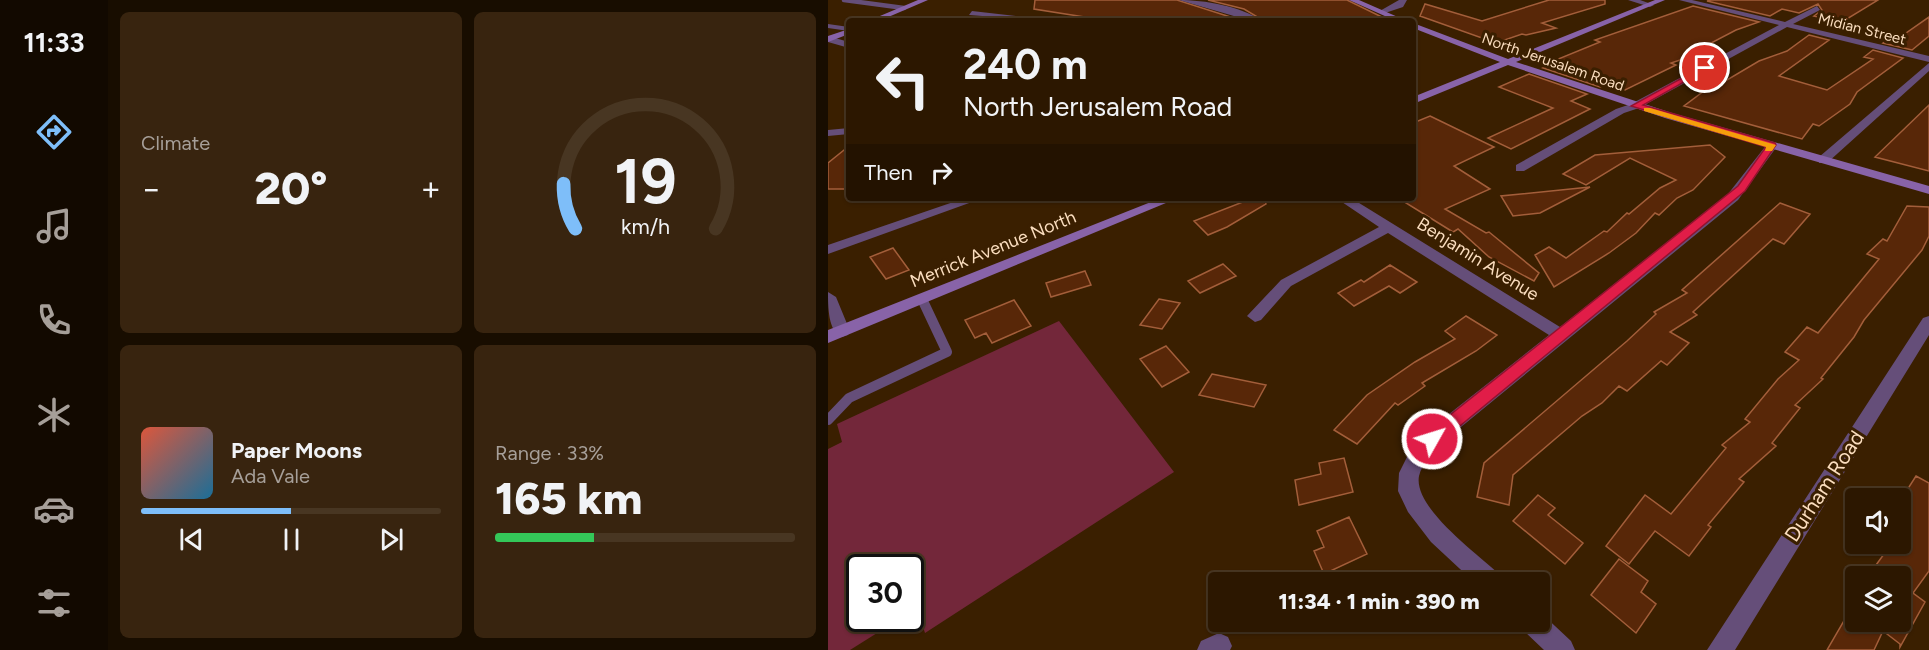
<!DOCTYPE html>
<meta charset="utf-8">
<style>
:root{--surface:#2c1700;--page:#38240f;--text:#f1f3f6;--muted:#a69f99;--line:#483622;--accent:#7ebef9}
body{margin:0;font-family:Figtree,sans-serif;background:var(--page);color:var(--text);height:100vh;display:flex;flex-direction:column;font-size:22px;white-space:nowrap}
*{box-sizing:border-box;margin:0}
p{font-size:20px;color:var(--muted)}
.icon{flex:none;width:33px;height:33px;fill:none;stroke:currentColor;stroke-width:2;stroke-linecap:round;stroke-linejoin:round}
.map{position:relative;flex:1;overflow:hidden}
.drawer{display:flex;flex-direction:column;gap:12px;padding:12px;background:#180d00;width:720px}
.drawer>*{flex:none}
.guide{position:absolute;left:18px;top:18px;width:570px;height:183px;border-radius:6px;box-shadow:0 2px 4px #0004,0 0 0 2px var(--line);background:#2c1700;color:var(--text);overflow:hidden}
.fabs{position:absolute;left:1017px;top:488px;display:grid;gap:12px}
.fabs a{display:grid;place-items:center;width:66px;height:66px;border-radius:6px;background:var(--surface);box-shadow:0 2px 4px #0004,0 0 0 2px var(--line);font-size:30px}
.speed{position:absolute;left:18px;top:554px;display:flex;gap:12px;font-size:30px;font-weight:700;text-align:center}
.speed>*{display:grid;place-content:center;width:78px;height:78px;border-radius:50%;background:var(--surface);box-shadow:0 2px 4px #0004,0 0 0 2px var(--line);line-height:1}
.speed .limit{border:3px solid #111;border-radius:9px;background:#fff;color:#111}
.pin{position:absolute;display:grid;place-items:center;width:51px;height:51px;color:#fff;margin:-26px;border:3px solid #fff;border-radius:50%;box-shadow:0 2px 6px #0007}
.me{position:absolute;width:66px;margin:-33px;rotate:51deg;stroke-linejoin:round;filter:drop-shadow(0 0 4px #0008)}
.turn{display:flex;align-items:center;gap:21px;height:126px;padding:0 18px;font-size:27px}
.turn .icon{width:78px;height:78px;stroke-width:2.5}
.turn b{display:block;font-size:42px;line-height:51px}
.then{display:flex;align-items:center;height:57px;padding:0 18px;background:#0003;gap:12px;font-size:22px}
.big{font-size:45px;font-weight:800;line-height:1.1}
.drawer .card{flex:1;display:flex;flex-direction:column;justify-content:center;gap:9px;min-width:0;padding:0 21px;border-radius:9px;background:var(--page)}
.drawer .dial{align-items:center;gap:0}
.dial svg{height:156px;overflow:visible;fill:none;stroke:var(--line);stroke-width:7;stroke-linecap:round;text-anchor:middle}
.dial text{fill:var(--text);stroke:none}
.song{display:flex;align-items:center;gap:18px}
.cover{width:72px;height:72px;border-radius:9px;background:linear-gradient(135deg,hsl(10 70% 55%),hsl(200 70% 35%))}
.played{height:6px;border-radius:3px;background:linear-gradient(90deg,var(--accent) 50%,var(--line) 50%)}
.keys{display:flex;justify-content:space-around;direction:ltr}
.heat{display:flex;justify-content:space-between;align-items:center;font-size:33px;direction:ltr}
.charge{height:9px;border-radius:4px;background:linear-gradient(90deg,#34c759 33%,var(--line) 0)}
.drawer .tiles{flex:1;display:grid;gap:12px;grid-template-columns:repeat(2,1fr)}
.trip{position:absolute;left:380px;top:572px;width:342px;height:60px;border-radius:6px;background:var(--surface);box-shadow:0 2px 4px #0004,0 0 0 2px var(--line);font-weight:800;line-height:60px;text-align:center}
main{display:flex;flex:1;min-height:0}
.tabs{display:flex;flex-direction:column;width:108px;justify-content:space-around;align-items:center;background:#120900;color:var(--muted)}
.tabs .icon{width:42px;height:42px}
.tabs .on{color:var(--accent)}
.tabs b{font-size:27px;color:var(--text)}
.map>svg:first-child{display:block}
.green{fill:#73273a}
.building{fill:#582708;stroke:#a35e3a;stroke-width:1.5}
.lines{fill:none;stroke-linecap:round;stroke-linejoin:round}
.service-far1{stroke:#654e79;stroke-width:4.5}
.service{stroke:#654e79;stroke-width:10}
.minor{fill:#654e79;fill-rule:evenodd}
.secondary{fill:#8863a8;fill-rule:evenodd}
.route{fill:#e11d48;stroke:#92132f;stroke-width:1.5}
.slow{fill:#f59e0b}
.labels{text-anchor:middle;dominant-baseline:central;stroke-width:6;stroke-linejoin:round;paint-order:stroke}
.far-street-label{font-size:15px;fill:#faddbe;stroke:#3a1f00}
.street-label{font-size:18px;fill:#faddbe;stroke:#3a1f00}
.near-street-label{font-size:21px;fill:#faddbe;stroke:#3a1f00}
</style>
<main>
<nav class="tabs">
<b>11:33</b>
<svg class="icon on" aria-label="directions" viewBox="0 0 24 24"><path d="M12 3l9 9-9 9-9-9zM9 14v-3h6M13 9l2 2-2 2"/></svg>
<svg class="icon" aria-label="music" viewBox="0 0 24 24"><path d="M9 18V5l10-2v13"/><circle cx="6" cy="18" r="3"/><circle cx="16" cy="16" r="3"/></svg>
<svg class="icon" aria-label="phone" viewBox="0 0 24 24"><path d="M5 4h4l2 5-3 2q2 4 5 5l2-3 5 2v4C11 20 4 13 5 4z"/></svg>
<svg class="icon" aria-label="climate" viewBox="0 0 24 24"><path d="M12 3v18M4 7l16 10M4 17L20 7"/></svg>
<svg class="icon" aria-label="car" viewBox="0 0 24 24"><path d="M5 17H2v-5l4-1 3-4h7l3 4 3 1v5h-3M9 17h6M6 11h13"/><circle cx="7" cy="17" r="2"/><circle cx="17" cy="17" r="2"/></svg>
<svg class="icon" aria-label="filters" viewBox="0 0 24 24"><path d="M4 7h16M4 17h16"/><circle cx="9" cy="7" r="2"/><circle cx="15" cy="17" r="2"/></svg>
</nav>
<section class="drawer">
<div class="tiles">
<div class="card"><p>Climate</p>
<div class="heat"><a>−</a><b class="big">20°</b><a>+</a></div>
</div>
<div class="card dial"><svg viewBox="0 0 100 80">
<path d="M14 69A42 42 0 1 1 86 69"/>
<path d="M14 69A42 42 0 0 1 8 46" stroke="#7ebef9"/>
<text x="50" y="56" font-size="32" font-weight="700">19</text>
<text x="50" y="72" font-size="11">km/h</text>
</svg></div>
<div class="card">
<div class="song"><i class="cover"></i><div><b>Paper Moons</b><p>Ada Vale</p></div></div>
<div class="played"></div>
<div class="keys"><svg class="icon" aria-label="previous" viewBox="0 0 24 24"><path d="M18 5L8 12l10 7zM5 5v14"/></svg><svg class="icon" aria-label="pause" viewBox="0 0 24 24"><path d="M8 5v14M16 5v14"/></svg><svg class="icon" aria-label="next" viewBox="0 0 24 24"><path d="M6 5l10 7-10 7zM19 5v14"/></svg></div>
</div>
<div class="card"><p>Range · 33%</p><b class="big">165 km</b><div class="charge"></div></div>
</div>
</section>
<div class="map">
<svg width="1101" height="650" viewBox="0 0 1101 650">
<rect width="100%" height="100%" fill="#3a1f00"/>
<path class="green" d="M 231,321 L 346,472 L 97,633 L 89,609 L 83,612 L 82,567 L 32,567 L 32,618 L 73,618 L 22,650 L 0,650 L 0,449 L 14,442 L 9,424 Z"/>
<path class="building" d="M 207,0 L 349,0 L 415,21 L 282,21 L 206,9 Z
M 380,0 L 519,0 L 560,20 L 436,21 L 416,9 Z
M 721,0 L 777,0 L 777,4 L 714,23 L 728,28 L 698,35 L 694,34 L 668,43 L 592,16 L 597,4 L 654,21 Z
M 883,0 L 1050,0 L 1014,22 L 986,16 L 994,10 L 990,4 L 971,13 L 954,9 L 942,16 L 879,1 Z
M 865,6 L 931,22 L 908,30 L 858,56 L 861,57 L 843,63 L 848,65 L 797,90 L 780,84 L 772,87 L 715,68 L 722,65 L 718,64 L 772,42 L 767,40 Z
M 1101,17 L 1101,36 L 1084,50 L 1055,43 L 1061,38 L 1068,40 Z
M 981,35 L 1001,40 L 951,76 L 999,90 L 1045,59 L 1036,57 L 1045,50 L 1075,58 L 1029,92 L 1022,104 L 991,126 L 985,124 L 974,139 L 856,106 L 888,82 L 894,83 L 931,61 L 959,51 Z
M 701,74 L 759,94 L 743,101 L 762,109 L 683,149 L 660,138 L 725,108 L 671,87 Z
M 1101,105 L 1101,171 L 1047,157 Z
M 602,116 L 666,147 L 626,166 L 662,189 L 617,209 L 658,233 L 661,232 L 711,273 L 706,281 L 661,257 L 630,229 L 625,232 L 570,198 L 585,198 L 585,123 Z
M 882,145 L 897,157 L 865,190 L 849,198 L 831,215 L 827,213 L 808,233 L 781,253 L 726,287 L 707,255 L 721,247 L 738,258 L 776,231 L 779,232 L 799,213 L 801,214 L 832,188 L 848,180 L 802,158 L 758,185 L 735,174 L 767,155 Z
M 21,146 L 21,189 L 0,189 L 0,163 Z
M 762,187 L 712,213 L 685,216 L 673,196 Z
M 425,198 L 436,198 L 438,204 L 399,227 L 380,235 L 366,221 Z
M 952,203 L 982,214 L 956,244 L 945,239 L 865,312 L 869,315 L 842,332 L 861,343 L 839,365 L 833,361 L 799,391 L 791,386 L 774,403 L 754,416 L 685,475 L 681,505 L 649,497 L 656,463 L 799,341 L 828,314 L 826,312 L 859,293 L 854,290 Z
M 1079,206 L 1101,207 L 1101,236 L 1094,250 L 1036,320 L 1026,337 L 993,378 L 995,379 L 967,405 L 972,408 L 944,443 L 948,446 L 911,479 L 916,482 L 880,525 L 883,527 L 861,556 L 827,531 L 801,564 L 778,546 L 817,495 L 843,514 L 898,448 L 894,445 L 922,422 L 917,419 L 950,379 L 971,360 L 957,352 L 979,327 L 990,333 L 1051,259 L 1039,254 L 1055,239 L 1059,241 Z
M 65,248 L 81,270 L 58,279 L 42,257 Z
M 395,264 L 408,276 L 372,293 L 360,281 Z
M 562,265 L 589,282 L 572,293 L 561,286 L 526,306 L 510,293 L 533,280 L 536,282 Z
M 257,271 L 263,285 L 223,297 L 218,283 Z
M 331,299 L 352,303 L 334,329 L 312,325 Z
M 186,300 L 203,326 L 164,343 L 158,333 L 147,338 L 137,320 Z
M 638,316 L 669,335 L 648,351 L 594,383 L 597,386 L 570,405 L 567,403 L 529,444 L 506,430 L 539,395 L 587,362 L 627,339 L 617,331 Z
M 338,346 L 361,372 L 334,387 L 312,359 Z
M 384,374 L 438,385 L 426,407 L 371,395 Z
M 516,458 L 525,492 L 471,505 L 467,480 L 493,474 L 491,463 Z
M 1088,476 L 1101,483 L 1101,571 L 1085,593 L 1097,602 L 1072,647 L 1072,644 L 1055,631 L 1046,650 L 999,650 L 1028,600 L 1028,621 L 1072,621 L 1072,576 L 1040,576 L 1064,543 L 1072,543 L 1072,501 Z
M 710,495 L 727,508 L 720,515 L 755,543 L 737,564 L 685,521 Z
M 521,517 L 539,554 L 496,574 L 486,551 L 496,547 L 489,531 Z
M 791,559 L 820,581 L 813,592 L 828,604 L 808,633 L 763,595 Z"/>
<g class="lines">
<path class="service-far1" d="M 16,0 L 76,8"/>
<path class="service" d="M 0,420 L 21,398 L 119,352 L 94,299"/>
<path class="minor" d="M 351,0 C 376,0 413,6 434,21 L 423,21 Z
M 571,0 L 579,0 L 575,7 L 554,14 L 550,12 Z
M 800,0 L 812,0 L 826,5 L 822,7 Z
M 851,0 L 864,0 L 957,22 L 989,6 L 992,10 L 965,24 L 1101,56 L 1101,62 L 959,27 L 811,108 L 796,113 L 696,171 L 688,171 L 688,165 L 788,109 L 803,104 L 951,25 Z
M 144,11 L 214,19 L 218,21 L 141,15 Z
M 0,24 L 21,27 L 21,31 L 0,28 Z
M 0,36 L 21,42 L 21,48 L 0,42 Z
M 1101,63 L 1101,71 L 999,163 L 991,163 L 991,157 Z
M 21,128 L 21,134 L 0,136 L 0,130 Z
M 944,142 L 950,145 L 910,200 L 611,445 C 604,454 594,464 591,476 C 585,508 650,554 671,574 L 675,582 L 646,582 L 603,542 L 580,512 L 570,491 L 571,473 L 579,457 L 597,433 L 721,335 L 560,233 L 463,286 L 433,320 L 427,322 L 419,316 L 453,280 L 551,227 L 508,198 L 523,198 L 732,327 L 900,194 L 940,143 Z
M 137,198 L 155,198 L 0,254 L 0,245 Z
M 0,292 L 8,297 L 22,331 L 20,335 L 14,337 C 0,332 0,306 0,292 Z
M 1101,316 L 1101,335 L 907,650 L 879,650 L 1095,318 Z
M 711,611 L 743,641 L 747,650 L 716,650 L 695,630 L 692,621 L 711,621 Z
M 391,633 L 400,637 L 404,646 L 402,650 L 369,650 L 373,641 Z"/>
<path class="secondary" d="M 90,0 L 100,0 L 51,21 L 40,21 Z
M 521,0 L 531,0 L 579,21 L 568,21 Z
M 827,0 L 837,0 L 688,62 L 844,113 L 1101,186 L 1101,194 L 837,118 L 680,65 L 585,104 L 585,97 L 672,62 L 585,28 L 585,23 L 680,59 Z
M 21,29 L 21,34 L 0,42 L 0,36 Z
M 333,198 L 350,198 L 0,343 L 0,330 Z"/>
</g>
<path class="route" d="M 874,67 L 881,68 L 815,105 L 947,143 L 948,145 L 917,191 L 610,444 L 598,444 L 596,439 L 598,434 L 910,186 L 938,147 L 803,106 Z"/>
<path class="slow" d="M 816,108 L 822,108 L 948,145 L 944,151 L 937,151 L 938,147 L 816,111 Z"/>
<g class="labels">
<g class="far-street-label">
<text transform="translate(1034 29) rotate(14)">Midian Street</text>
<text transform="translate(725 62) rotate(19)">North Jerusalem Road</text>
</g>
<g class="street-label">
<text transform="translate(165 249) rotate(-22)">Merrick Avenue North</text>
<text transform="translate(650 259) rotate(32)">Benjamin Avenue</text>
</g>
<g class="near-street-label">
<text transform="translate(996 486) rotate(-57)">Durham Road</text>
</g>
</g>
</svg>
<div class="fabs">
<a><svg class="icon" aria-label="sound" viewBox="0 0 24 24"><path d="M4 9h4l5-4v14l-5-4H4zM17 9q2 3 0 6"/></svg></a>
<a><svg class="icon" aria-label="layers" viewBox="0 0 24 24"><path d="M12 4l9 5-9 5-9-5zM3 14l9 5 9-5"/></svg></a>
</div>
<div class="speed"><div class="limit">30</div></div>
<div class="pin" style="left:877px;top:68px;background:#d93025"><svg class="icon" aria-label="arrive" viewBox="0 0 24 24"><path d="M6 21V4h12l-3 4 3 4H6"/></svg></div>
<svg class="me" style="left:604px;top:439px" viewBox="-20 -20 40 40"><circle r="17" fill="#e11d48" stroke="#fff" stroke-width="3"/><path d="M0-11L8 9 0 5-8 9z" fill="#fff"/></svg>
<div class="trip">11:34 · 1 min · 390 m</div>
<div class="guide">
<div class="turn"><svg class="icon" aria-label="left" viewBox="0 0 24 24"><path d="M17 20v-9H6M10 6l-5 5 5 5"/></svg><div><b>240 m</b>North Jerusalem Road</div></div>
<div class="then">Then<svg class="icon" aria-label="right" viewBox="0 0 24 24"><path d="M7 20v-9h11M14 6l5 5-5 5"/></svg></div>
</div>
</div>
</main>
